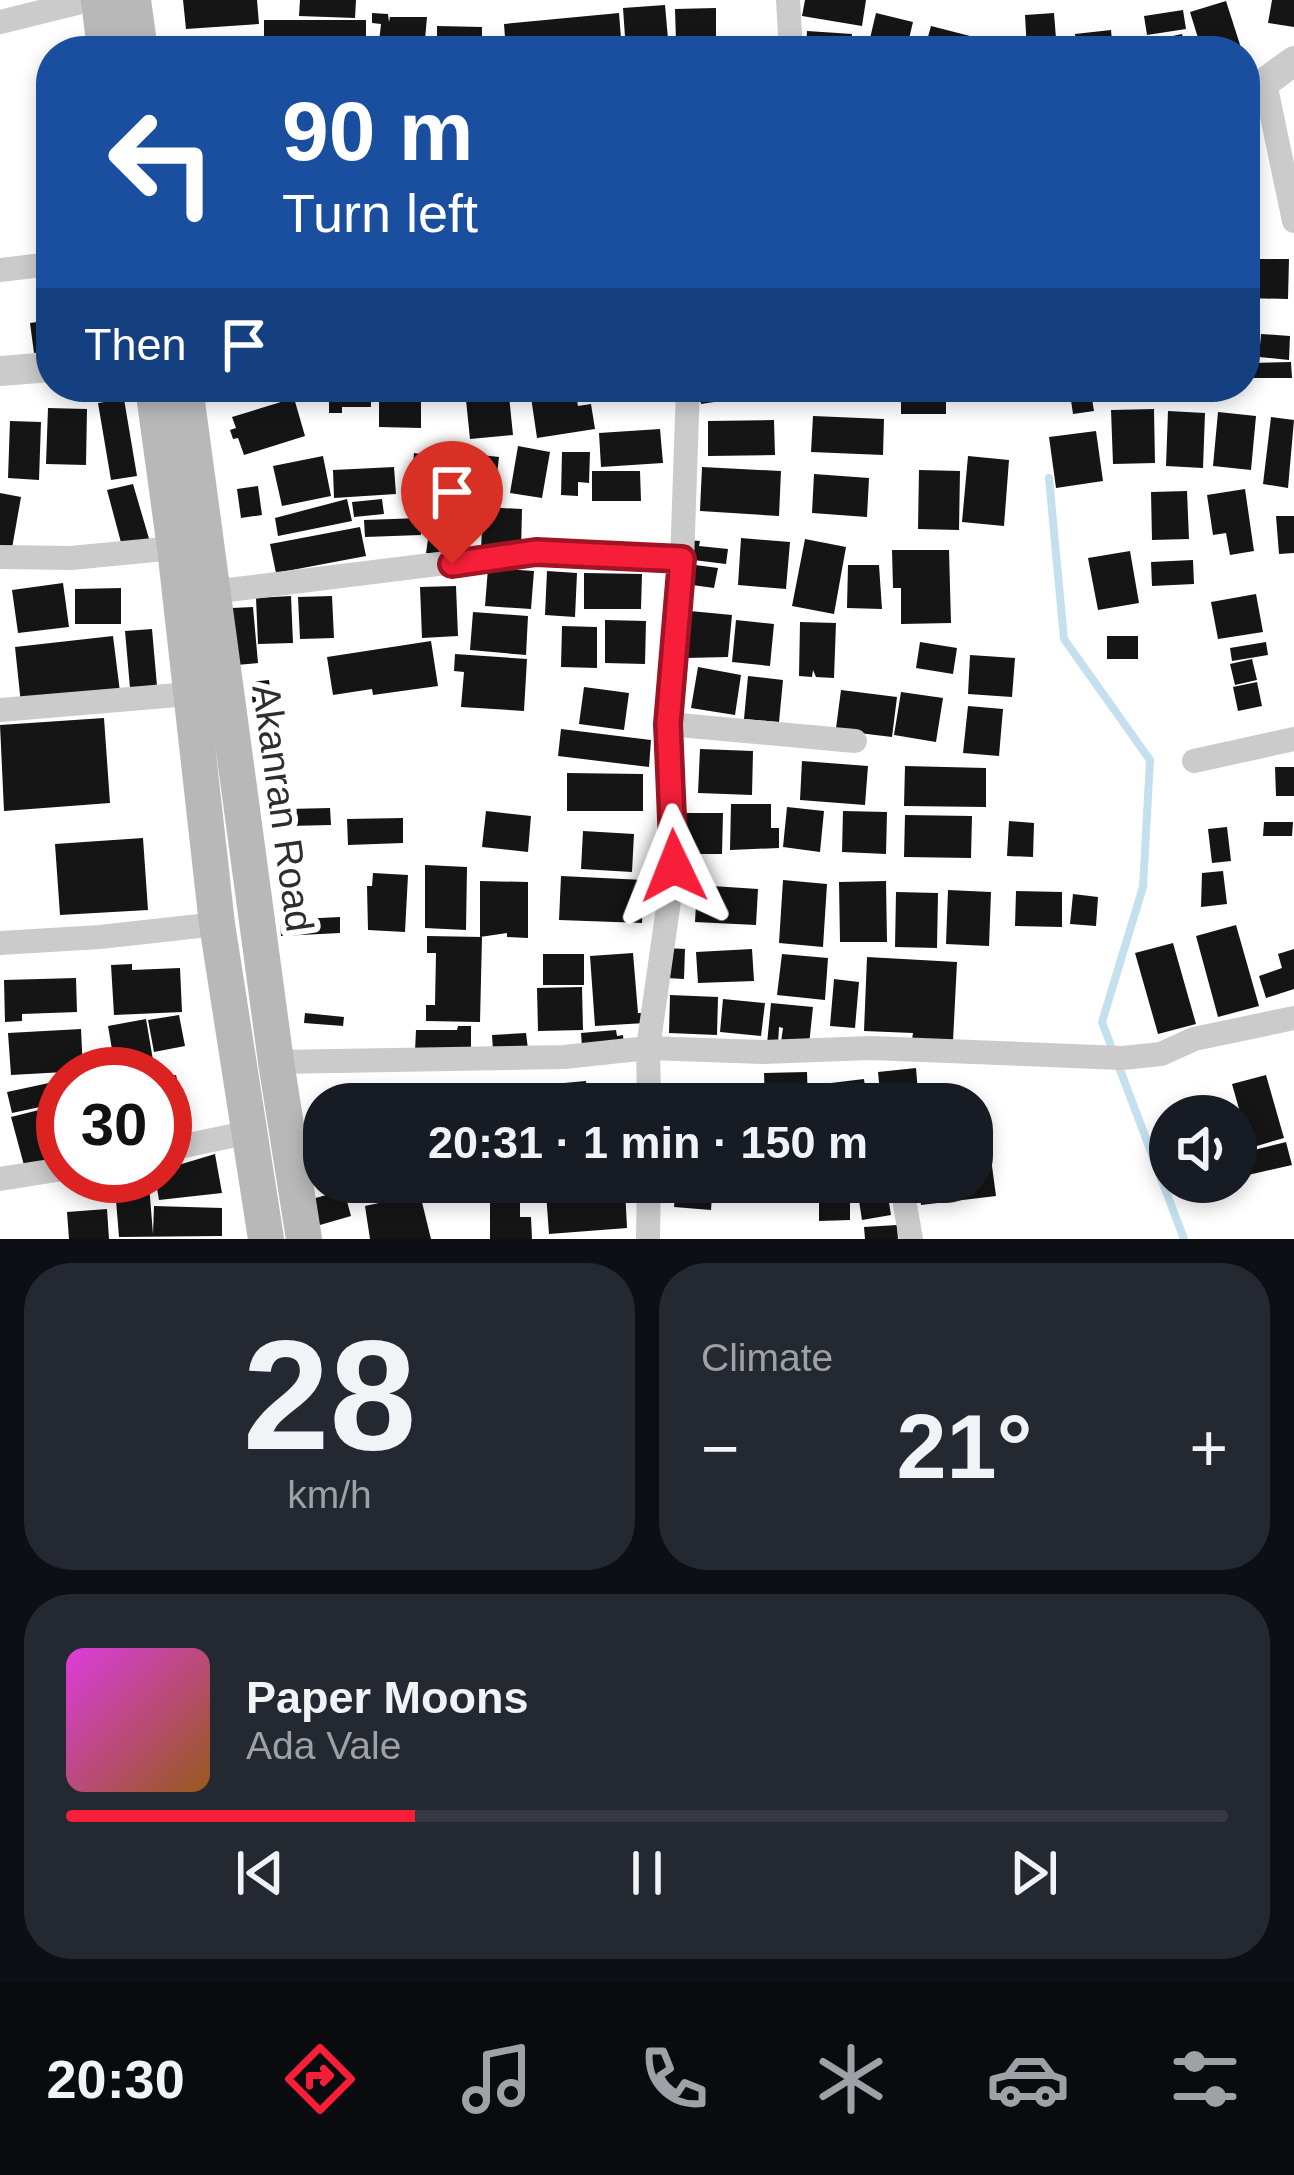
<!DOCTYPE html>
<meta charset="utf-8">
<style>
:root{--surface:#171b24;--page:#242831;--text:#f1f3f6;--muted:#9ea1a6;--line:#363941;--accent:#f61e38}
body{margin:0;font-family:Arial,sans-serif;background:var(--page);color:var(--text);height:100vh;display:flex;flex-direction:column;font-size:45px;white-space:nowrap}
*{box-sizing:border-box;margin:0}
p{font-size:39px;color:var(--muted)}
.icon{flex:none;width:66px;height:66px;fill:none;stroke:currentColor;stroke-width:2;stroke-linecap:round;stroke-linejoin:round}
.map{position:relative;height:1239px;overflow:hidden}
.drawer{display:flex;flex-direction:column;gap:24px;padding:24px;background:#0d0f14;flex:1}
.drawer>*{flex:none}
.top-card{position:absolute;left:36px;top:36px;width:1224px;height:366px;border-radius:48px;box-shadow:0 6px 18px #0003;background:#1a4fa0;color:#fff;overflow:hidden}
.buttons{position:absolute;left:1149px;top:1095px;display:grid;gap:24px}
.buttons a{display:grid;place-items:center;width:108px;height:108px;border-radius:50%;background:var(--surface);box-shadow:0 6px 18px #0003;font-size:60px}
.speed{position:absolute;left:36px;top:1047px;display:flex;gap:24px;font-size:60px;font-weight:700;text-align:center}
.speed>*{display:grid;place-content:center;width:156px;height:156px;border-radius:50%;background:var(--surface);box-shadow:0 6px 18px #0003;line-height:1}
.speed .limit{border:18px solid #d22;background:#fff;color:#111}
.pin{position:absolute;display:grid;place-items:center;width:102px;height:102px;color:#fff;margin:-123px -51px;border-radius:50% 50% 50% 0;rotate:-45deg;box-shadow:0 0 12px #0007}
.pin .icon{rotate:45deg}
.me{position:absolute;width:132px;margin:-66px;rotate:358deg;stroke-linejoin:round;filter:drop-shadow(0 0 9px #0008)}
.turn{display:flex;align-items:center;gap:42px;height:252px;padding:0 48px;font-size:54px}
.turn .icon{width:156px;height:156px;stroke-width:2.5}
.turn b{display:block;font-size:84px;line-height:102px}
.then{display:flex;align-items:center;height:114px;padding:0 48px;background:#0003;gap:24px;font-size:45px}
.big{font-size:90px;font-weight:700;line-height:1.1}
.drawer .widget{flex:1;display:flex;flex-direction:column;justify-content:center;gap:18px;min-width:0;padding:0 42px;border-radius:48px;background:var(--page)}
.drawer .dial{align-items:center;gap:0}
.dial b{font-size:156px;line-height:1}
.song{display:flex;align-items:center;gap:36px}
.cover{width:144px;height:144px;border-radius:18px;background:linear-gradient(135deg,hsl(300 70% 55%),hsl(30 70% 35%))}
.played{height:12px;border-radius:6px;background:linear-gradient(90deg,var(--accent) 30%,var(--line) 30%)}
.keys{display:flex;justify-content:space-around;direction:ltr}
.heat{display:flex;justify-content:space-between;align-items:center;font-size:66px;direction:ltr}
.drawer .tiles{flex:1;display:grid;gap:24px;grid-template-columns:1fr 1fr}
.widget:last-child{grid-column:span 2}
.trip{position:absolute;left:303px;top:1083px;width:690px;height:120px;border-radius:48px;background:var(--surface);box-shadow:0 6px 18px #0003;font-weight:700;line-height:120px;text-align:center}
.dock{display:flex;height:192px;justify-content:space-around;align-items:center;background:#090b0e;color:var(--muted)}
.dock .icon{width:84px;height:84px}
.dock .current{color:var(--accent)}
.dock b{font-size:54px;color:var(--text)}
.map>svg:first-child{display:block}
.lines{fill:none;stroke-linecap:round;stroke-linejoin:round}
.stream{stroke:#c4e0ef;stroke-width:8}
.building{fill:#151515}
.minor{stroke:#cbcbcb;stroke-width:24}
.tertiary{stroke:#cbcbcb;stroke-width:30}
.secondary{stroke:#b8b8b8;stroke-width:36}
.route-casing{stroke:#a01424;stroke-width:30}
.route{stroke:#f61e38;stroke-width:21}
.labels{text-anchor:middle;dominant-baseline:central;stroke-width:12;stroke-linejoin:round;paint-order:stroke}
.street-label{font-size:39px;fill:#2e2e2e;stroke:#fff}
</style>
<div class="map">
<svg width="1294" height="1239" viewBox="0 0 1294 1239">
<rect width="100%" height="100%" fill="#fff"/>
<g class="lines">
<path class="stream" d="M 1049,478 L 1064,639 L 1150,760 L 1143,887 L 1102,1022 L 1184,1239"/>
</g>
<path class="building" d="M 183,0 L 257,0 L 259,24 L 186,29 Z
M 300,0 L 356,0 L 355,18 L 299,16 Z
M 805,0 L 866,0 L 862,26 L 802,16 Z
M 1272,0 L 1294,0 L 1294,27 L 1268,23 Z
M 1226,1 L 1242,51 L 1202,51 L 1190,12 Z
M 665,5 L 669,50 L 626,51 L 623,8 Z
M 716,8 L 716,42 L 676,42 L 675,9 Z
M 1183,10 L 1186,29 L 1147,35 L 1144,16 Z
M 372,13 L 388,14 L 389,22 L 390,17 L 427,17 L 424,51 L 378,51 L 381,24 L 372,23 Z
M 619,13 L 622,51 L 506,51 L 504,24 Z
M 876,13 L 913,22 L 906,51 L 867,51 Z
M 1054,13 L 1057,51 L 1027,51 L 1025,15 Z
M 264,20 L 366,20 L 366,38 L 264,38 Z
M 437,26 L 482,27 L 482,51 L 437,51 Z
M 931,26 L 970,36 L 966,51 L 924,51 Z
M 1111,30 L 1113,51 L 1077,51 L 1075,34 Z
M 807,31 L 852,34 L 850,51 L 806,51 Z
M 1182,34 L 1186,51 L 1146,51 L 1144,42 Z
M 1254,190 L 1260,234 L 1245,237 L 1245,192 Z
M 1245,259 L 1289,259 L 1288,299 L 1245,298 Z
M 51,320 L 51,351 L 34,353 L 30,323 Z
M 1261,334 L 1290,336 L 1289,360 L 1259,357 Z
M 1291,362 L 1292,378 L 1249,378 L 1250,363 Z
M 237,387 L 310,387 L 311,392 L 239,402 Z
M 336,387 L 371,387 L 371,407 L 342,407 L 342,413 L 329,413 L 329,393 L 335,393 Z
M 379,387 L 421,387 L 421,428 L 379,427 Z
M 699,387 L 745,387 L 747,397 L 701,404 Z
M 901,387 L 946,387 L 946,414 L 901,414 Z
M 1069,387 L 1090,387 L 1094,411 L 1073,414 Z
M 1111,387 L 1145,387 L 1146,396 L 1113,400 Z
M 575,390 L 578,406 L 591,404 L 595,429 L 537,438 L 531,397 Z
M 509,396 L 513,435 L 470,439 L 466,400 Z
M 294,398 L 305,436 L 244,455 L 238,438 L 233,439 L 230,430 L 236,428 L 232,417 Z
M 124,399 L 137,476 L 111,480 L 98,403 Z
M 48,408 L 87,409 L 86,465 L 46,464 Z
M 1154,409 L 1155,463 L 1113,464 L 1111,410 Z
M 1168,411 L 1205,413 L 1203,468 L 1166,466 Z
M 1218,412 L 1256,416 L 1251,470 L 1213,466 Z
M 813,416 L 884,419 L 883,455 L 811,452 Z
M 1271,417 L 1294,420 L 1288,488 L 1263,484 Z
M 774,420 L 775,455 L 708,456 L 708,421 Z
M 10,421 L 41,422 L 39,480 L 8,478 Z
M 660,429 L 663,463 L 601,467 L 599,433 Z
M 1096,431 L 1103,481 L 1056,488 L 1049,437 Z
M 518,446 L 550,452 L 542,498 L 510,493 Z
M 435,450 L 499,457 L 494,501 L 411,492 L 414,453 L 434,456 Z
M 562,452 L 590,452 L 589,483 L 578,482 L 578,496 L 561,495 Z
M 323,456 L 331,496 L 282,506 L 273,466 Z
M 968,456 L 1009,460 L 1004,526 L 962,522 Z
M 394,467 L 396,494 L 334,498 L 333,470 Z
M 702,467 L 781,471 L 779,516 L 700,511 Z
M 919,470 L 960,471 L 959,530 L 918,529 Z
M 592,471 L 640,471 L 641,501 L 592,501 Z
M 814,474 L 869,478 L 867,517 L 812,513 Z
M 133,484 L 150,542 L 123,550 L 107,490 Z
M 258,486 L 262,515 L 241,518 L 237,489 Z
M 1245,489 L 1254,551 L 1230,555 L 1226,533 L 1213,535 L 1207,495 Z
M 1187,491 L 1189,539 L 1152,540 L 1151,492 Z
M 0,493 L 21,497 L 11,554 L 0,552 Z
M 347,499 L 352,521 L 278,536 L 275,518 Z
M 382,499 L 384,514 L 354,517 L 352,502 Z
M 433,505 L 467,510 L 460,558 L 426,553 Z
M 483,507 L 522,509 L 521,552 L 481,550 Z
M 1276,516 L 1294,516 L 1294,553 L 1279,554 Z
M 421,518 L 421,535 L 365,537 L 364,520 Z
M 360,527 L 366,556 L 276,573 L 270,544 Z
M 741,538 L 790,542 L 786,589 L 738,585 Z
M 805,539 L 846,547 L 834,614 L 792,606 Z
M 687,540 L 700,541 L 699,546 L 728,549 L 726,564 L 685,559 Z
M 892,550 L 949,550 L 951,623 L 901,624 L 901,588 L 893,588 Z
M 1130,551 L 1139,603 L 1098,610 L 1088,558 Z
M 1193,560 L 1194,584 L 1152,586 L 1151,562 Z
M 688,564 L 718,568 L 714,588 L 685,584 Z
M 848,565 L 879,565 L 882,609 L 847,608 Z
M 488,568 L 534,571 L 531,609 L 485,606 Z
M 547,571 L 577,573 L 575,617 L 545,615 Z
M 584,573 L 642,574 L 641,609 L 584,609 Z
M 63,583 L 69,627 L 18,633 L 12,590 Z
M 456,586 L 458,636 L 422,638 L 420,587 Z
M 121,588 L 121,624 L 75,624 L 75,589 Z
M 1256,594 L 1263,632 L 1218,639 L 1211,602 Z
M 291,596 L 293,643 L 258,644 L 256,598 Z
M 332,596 L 334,638 L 300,639 L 298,597 Z
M 253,607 L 258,663 L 237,665 L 232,608 Z
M 690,611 L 732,615 L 728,657 L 686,658 Z
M 473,612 L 528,616 L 526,655 L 470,650 Z
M 605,620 L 646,621 L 645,664 L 605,663 Z
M 736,620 L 774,624 L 770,666 L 732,662 Z
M 800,622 L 836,623 L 834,678 L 816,677 L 813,670 L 812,677 L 799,676 Z
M 562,626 L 597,627 L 597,668 L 561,667 Z
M 152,629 L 157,686 L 130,688 L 125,631 Z
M 113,636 L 120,692 L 21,704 L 15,647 Z
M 1107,636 L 1138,636 L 1138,659 L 1107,659 Z
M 431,641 L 438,686 L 373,695 L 372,689 L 333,695 L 327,657 Z
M 920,642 L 957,648 L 953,674 L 916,668 Z
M 1266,642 L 1268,655 L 1232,661 L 1230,648 Z
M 455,654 L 527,659 L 524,711 L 461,707 L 464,672 L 454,671 Z
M 970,655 L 1015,658 L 1012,697 L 968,694 Z
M 1252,659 L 1257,680 L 1235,685 L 1230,664 Z
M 698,667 L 741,675 L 735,715 L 691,708 Z
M 748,676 L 783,680 L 779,722 L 744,719 Z
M 269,680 L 273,711 L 254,713 L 250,682 Z
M 1257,682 L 1262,706 L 1238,711 L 1233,687 Z
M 584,687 L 629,693 L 624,730 L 579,724 Z
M 841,690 L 897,697 L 892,737 L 859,733 L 835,736 Z
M 901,692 L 943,698 L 936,742 L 894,735 Z
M 968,706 L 1003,709 L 999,756 L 963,753 Z
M 104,718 L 110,803 L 4,811 L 0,725 Z
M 561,729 L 651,740 L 649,767 L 558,756 Z
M 700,749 L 753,751 L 752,795 L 698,793 Z
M 802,761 L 868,766 L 865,805 L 800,800 Z
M 905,766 L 986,768 L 986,807 L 904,806 Z
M 1275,767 L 1294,767 L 1294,796 L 1276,796 Z
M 567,773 L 643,774 L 643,811 L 567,811 Z
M 731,804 L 771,804 L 771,828 L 779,828 L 779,848 L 730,850 Z
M 787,807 L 824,811 L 820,852 L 783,847 Z
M 330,808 L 331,825 L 288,826 L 288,809 Z
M 486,811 L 531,816 L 528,852 L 482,847 Z
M 843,811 L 887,812 L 886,854 L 842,852 Z
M 683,813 L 723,813 L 722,854 L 683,854 Z
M 905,815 L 972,816 L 971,858 L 904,857 Z
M 403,818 L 403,843 L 348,845 L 347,819 Z
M 1009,821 L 1034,823 L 1033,857 L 1007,856 Z
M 1264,822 L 1293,822 L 1292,836 L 1263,836 Z
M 1227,827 L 1231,861 L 1212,863 L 1208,829 Z
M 583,831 L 634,834 L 632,872 L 581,869 Z
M 143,838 L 148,910 L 60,915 L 55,844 Z
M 425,865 L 467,867 L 466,930 L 425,928 Z
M 1223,871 L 1227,904 L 1201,907 L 1202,873 Z
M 373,873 L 408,875 L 405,932 L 368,930 L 367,886 L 372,886 Z
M 561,876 L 644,880 L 642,923 L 559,920 Z
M 783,880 L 827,884 L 823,947 L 779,943 Z
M 480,881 L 528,882 L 528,938 L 507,937 L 507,933 L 480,937 Z
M 886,881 L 887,942 L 840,942 L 839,882 Z
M 697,885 L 758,889 L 756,925 L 695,922 Z
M 948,890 L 991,892 L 989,946 L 946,944 Z
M 1016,891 L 1062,892 L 1062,927 L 1015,926 Z
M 896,892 L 938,893 L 937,948 L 895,947 Z
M 1073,894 L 1098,897 L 1096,926 L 1070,924 Z
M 340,917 L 340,933 L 281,936 L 280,920 Z
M 1236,925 L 1259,1006 L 1218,1017 L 1196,936 Z
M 427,936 L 482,937 L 480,1022 L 426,1021 L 426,1005 L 435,1005 L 436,953 L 427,953 Z
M 1173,943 L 1196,1024 L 1158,1034 L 1135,953 Z
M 666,948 L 685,949 L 684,979 L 666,978 Z
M 752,949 L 754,981 L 698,983 L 696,952 Z
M 1294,949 L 1294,989 L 1266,998 L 1259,976 L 1282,968 L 1278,954 Z
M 633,953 L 638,1013 L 644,1013 L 645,1023 L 595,1026 L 590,956 Z
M 543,954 L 584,954 L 584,985 L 543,985 Z
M 782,954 L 828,958 L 825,1000 L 777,995 Z
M 867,957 L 957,962 L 953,1041 L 912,1040 L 913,1033 L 864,1031 Z
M 132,964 L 132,970 L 180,968 L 182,1012 L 114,1015 L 111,965 Z
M 76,978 L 77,1012 L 22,1014 L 22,1021 L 5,1022 L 4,980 Z
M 834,979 L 859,982 L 855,1028 L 830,1026 Z
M 582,987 L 583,1030 L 538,1031 L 537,988 Z
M 670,995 L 718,997 L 717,1035 L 669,1033 Z
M 723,999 L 765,1003 L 761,1036 L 720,1032 Z
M 771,1003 L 813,1007 L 809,1045 L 781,1042 L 783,1028 L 779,1027 L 778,1045 L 767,1044 Z
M 305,1013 L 344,1017 L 343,1026 L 304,1023 Z
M 179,1015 L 185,1046 L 154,1052 L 148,1020 Z
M 146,1019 L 153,1060 L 115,1067 L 108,1026 Z
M 458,1026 L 471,1026 L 471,1052 L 415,1051 L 416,1030 L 457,1030 Z
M 81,1029 L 83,1071 L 11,1075 L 8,1033 Z
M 616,1030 L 617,1036 L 623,1035 L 624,1045 L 582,1047 L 581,1033 Z
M 526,1033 L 528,1049 L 493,1051 L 492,1035 Z
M 916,1068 L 919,1104 L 881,1104 L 878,1072 Z
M 807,1072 L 808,1104 L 765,1104 L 764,1073 Z
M 176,1075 L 187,1122 L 165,1127 L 165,1077 Z
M 1266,1075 L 1284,1138 L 1250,1148 L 1232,1084 Z
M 864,1079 L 867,1104 L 833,1104 L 831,1083 Z
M 63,1080 L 63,1102 L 12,1113 L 7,1092 Z
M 586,1081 L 588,1104 L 533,1104 L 531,1086 Z
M 480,1084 L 480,1104 L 436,1104 L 436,1085 Z
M 527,1084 L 528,1104 L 487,1104 L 487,1085 Z
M 385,1091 L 423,1091 L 424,1104 L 386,1104 Z
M 63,1104 L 63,1159 L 25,1169 L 11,1117 Z
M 1244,1142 L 1246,1152 L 1286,1142 L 1292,1165 L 1239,1177 L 1236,1144 Z
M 990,1151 L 996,1196 L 921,1205 L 918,1182 L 972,1182 L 972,1153 Z
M 215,1154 L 222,1193 L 159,1200 L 155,1176 L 165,1176 L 165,1169 Z
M 676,1182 L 713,1182 L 711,1210 L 674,1207 Z
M 886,1183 L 891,1215 L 862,1220 L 857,1188 Z
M 149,1185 L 153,1234 L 154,1206 L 222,1208 L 222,1236 L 119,1237 L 115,1188 Z
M 625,1188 L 627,1228 L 549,1234 L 546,1193 Z
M 344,1190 L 351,1216 L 313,1227 L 312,1199 Z
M 490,1190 L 520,1190 L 520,1217 L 531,1217 L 532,1239 L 490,1239 Z
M 420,1194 L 431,1239 L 370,1239 L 365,1206 Z
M 819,1196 L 850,1196 L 850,1220 L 819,1221 Z
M 107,1209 L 109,1239 L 69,1239 L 67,1212 Z
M 897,1225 L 898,1239 L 865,1239 L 864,1227 Z"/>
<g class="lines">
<path class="minor" d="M 788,0 L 791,51
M 0,22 L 89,0
M 1265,83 L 1294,221
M 0,270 L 51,264
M 0,557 L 71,558 L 175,548
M 212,592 L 535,552 L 682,559
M 0,710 L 201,693
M 668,724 L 855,741
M 1194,761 L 1294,739
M 0,943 L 100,937 L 217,924
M 276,1062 L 564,1057 L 648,1048 L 763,1052 L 871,1048 L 1122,1058 L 1161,1054 L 1194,1039 L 1294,1018
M 649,1104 L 648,1048 L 674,866 L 668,724 L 681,591 L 688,387
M 165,1150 L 250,1132
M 0,1179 L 63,1169
M 901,1182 L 911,1239
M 648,1239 L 649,1182"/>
<path class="tertiary" d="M 1245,97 L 1294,61
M 0,371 L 51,367"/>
<path class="secondary" d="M 99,0 L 105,51
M 133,0 L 140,51
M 153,387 L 175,548 L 217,924 L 266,1239
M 185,387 L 276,1062 L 304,1239"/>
</g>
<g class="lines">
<defs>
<path id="route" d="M 452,564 L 536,552 L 682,559 L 668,724 L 674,866"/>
</defs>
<use href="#route" class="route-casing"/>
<use href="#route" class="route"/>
</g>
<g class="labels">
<g class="street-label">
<text transform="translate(283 808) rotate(82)">Akanran Road</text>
</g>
</g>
</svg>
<div class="buttons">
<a><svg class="icon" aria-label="sound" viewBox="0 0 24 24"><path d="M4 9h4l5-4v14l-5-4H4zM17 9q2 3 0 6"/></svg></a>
</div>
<div class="speed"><div class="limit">30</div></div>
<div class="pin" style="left:452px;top:564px;background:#d93025"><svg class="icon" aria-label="arrive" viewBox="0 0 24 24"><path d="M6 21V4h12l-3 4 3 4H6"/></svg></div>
<svg class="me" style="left:674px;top:866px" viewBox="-20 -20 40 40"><path d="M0-17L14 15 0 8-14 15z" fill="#f61e38" stroke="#fff" stroke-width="4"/></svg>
<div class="trip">20:31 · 1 min · 150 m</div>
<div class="top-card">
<div class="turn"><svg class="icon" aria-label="left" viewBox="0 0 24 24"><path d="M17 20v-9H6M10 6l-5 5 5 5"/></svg><div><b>90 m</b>Turn left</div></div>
<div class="then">Then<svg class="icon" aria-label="arrive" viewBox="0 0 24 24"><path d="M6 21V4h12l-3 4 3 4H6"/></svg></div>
</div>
</div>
<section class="drawer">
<div class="tiles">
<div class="widget dial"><b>28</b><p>km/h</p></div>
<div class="widget"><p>Climate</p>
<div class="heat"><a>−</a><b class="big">21°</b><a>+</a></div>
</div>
<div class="widget">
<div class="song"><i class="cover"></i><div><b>Paper Moons</b><p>Ada Vale</p></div></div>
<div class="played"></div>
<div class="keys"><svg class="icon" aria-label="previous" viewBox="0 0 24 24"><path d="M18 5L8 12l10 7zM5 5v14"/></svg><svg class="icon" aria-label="pause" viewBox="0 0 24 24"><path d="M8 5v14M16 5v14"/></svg><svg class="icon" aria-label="next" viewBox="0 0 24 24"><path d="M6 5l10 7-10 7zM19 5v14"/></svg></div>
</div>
</div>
</section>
<nav class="dock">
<b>20:30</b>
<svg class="icon current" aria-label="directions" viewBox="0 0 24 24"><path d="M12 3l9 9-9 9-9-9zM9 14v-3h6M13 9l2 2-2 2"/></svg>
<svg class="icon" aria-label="music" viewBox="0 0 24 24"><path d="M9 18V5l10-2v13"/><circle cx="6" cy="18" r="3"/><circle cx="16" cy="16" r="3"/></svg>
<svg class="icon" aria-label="phone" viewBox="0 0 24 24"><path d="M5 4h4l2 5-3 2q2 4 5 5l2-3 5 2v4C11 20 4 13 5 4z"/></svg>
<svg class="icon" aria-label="climate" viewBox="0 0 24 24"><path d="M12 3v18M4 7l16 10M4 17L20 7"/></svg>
<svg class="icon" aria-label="car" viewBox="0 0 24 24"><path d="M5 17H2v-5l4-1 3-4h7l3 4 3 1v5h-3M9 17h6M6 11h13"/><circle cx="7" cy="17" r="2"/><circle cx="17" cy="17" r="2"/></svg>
<svg class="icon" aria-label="filters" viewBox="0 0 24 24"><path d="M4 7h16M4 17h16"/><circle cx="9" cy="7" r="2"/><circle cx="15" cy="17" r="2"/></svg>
</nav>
